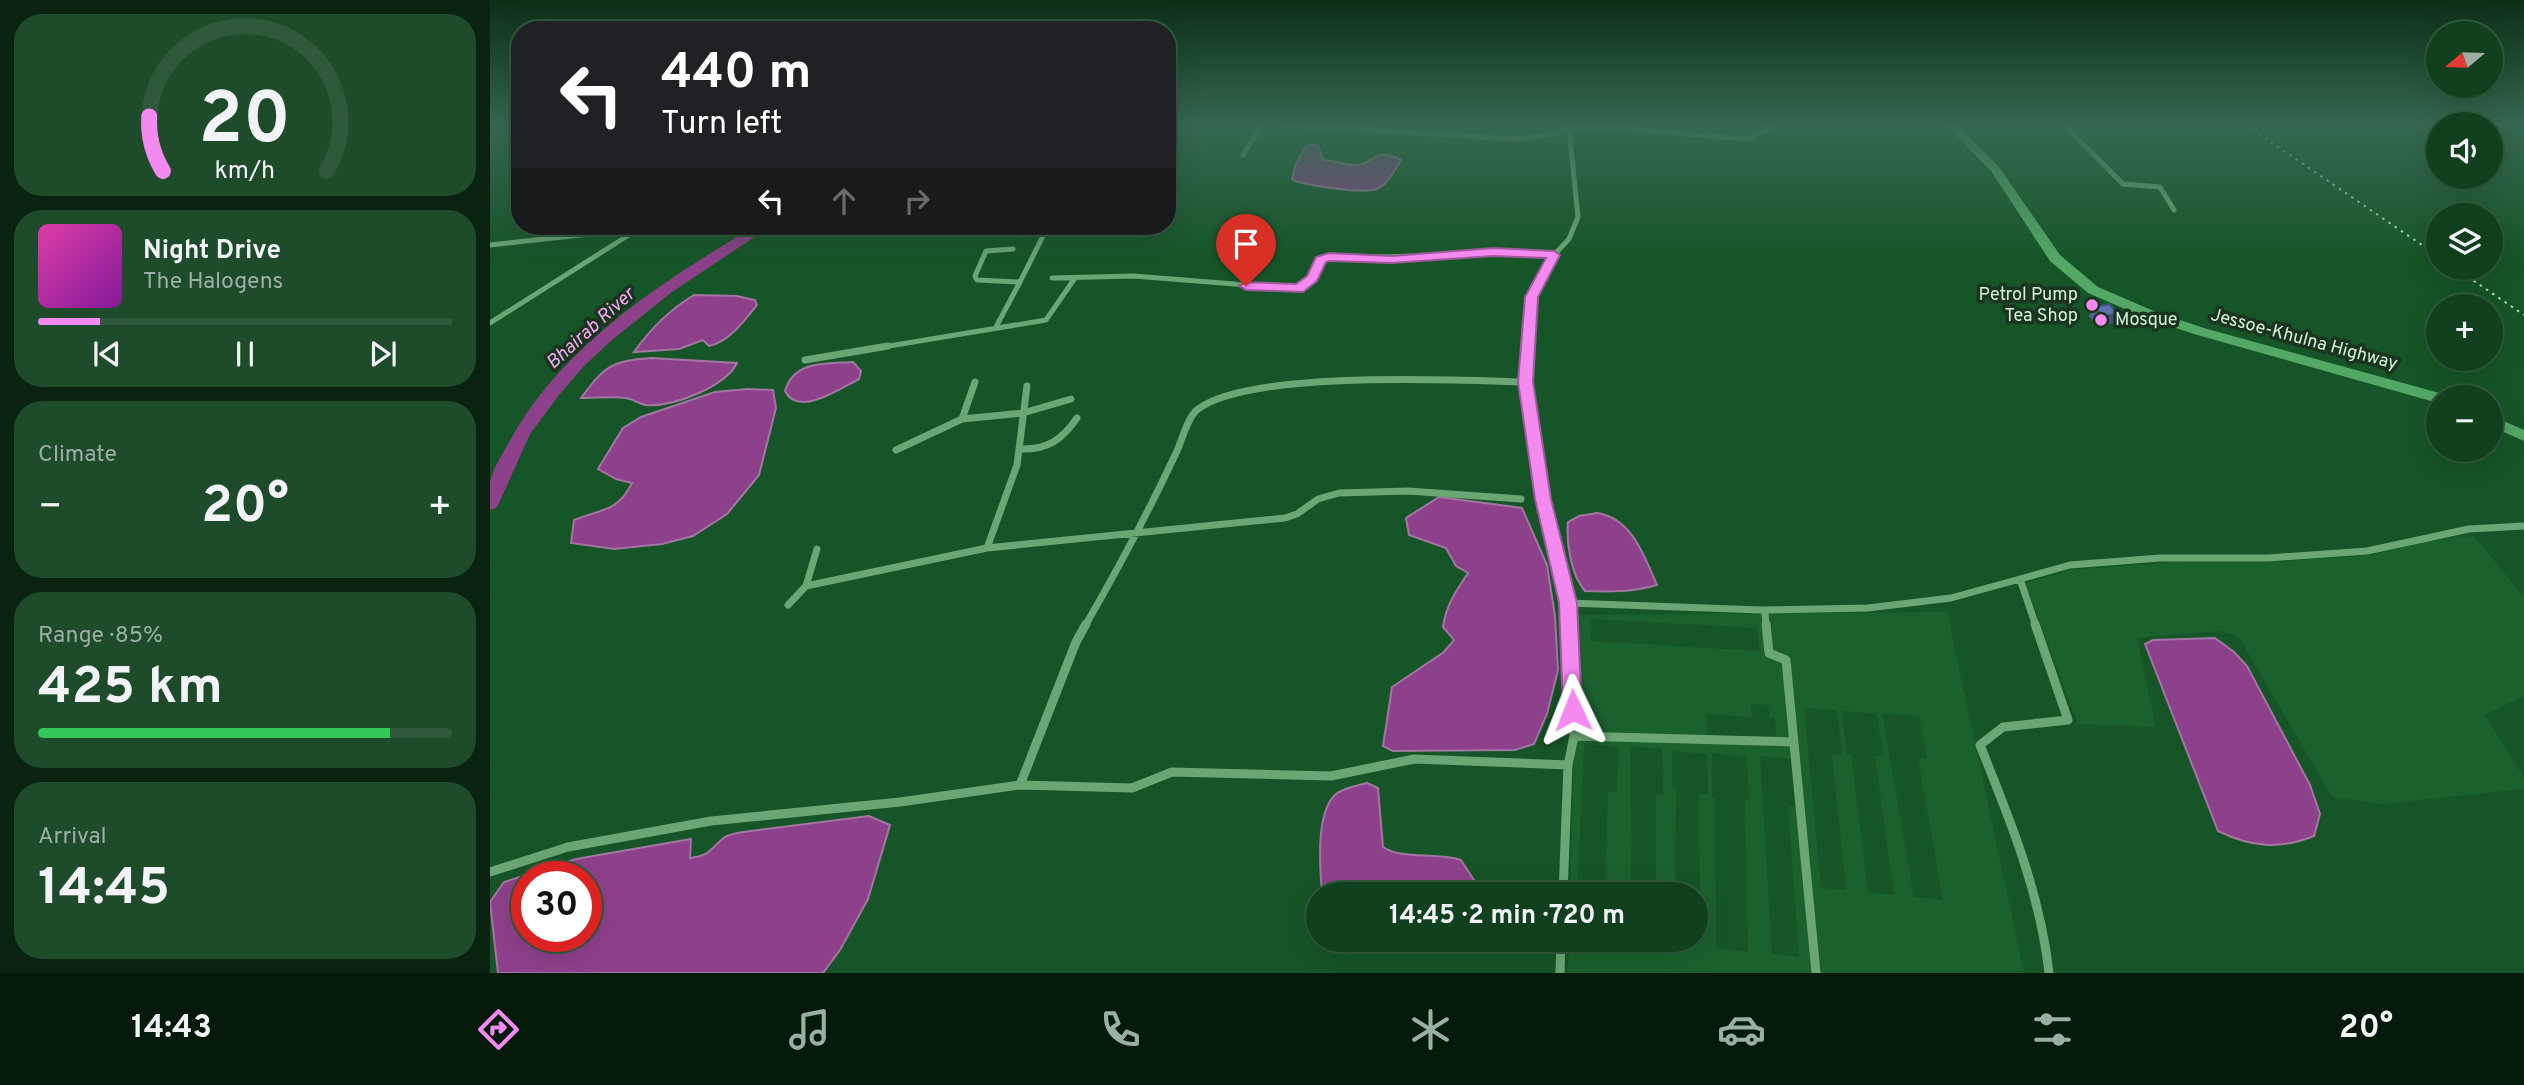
<!DOCTYPE html>
<meta charset="utf-8">
<style>
:root{--surface:#10401d;--page:#1e4b2a;--text:#f1f3f6;--muted:#9cafa4;--line:#30593b;--accent:#f489f0}
body{margin:0;font-family:Overpass,sans-serif;background:var(--page);color:var(--text);height:100vh;display:flex;flex-direction:column;font-size:26px;white-space:nowrap}
*{box-sizing:border-box;margin:0}
p{font-size:23px;color:var(--muted)}
.icon{flex:none;width:38px;height:38px;fill:none;stroke:currentColor;stroke-width:2;stroke-linecap:round;stroke-linejoin:round}
.map{position:relative;flex:1;overflow:hidden}
.panel{display:flex;flex-direction:column;gap:14px;padding:14px;background:#092310;width:490px}
.panel>*{flex:none}
.top-card{position:absolute;left:21px;top:21px;width:665px;height:214px;border-radius:28px;box-shadow:0 7px 28px #0002,0 0 0 2px var(--line);background:#202124;color:#fff;overflow:hidden}
.needle{width:46px;rotate:251deg}
.tools{position:absolute;left:1936px;top:21px;display:grid;gap:14px}
.tools a{display:grid;place-items:center;width:77px;height:77px;border-radius:50%;background:var(--surface);box-shadow:0 7px 28px #0002,0 0 0 2px var(--line);font-size:35px}
.speed{position:absolute;left:21px;top:861px;display:flex;gap:14px;font-size:35px;font-weight:700;text-align:center}
.speed>*{display:grid;place-content:center;width:91px;height:91px;border-radius:50%;background:var(--surface);box-shadow:0 7px 28px #0002,0 0 0 2px var(--line);line-height:1}
.speed .limit{border:10px solid #d22;background:#fff;color:#111}
.pin{position:absolute;display:grid;place-items:center;width:60px;height:60px;color:#fff;margin:-72px -30px;border-radius:50% 50% 50% 0;rotate:-45deg;box-shadow:0 0 7px #0007}
.pin .icon{rotate:45deg}
.me{position:absolute;width:77px;margin:-38px;rotate:358deg;stroke-linejoin:round;filter:drop-shadow(0 0 5px #0008)}
.turn{display:flex;align-items:center;gap:24px;height:147px;padding:0 35px;font-size:32px}
.turn .icon{width:91px;height:91px;stroke-width:2.5}
.turn b{display:block;font-size:49px;line-height:60px}
.lanes{display:flex;align-items:center;height:66px;padding:0 35px;background:#0003;justify-content:center;gap:35px;direction:ltr}
.lanes .off{opacity:.35}
.big{font-size:52px;font-weight:700;line-height:1.1}
.panel .card{flex:1;display:flex;flex-direction:column;justify-content:center;gap:10px;min-width:0;padding:0 24px;border-radius:28px;background:var(--page)}
.panel .dial{align-items:center;gap:0}
.dial svg{height:182px;overflow:visible;fill:none;stroke:var(--line);stroke-width:7;stroke-linecap:round;text-anchor:middle}
.dial text{fill:var(--text);stroke:none}
.song{display:flex;align-items:center;gap:21px}
.cover{width:84px;height:84px;border-radius:10px;background:linear-gradient(135deg,hsl(320 70% 55%),hsl(290 70% 35%))}
.played{height:7px;border-radius:4px;background:linear-gradient(90deg,var(--accent) 15%,var(--line) 15%)}
.keys{display:flex;justify-content:space-around;direction:ltr}
.heat{display:flex;justify-content:space-between;align-items:center;font-size:38px;direction:ltr}
.charge{height:10px;border-radius:5px;background:linear-gradient(90deg,#34c759 85%,var(--line) 0)}
.trip{position:absolute;left:816px;top:882px;width:402px;height:70px;border-radius:35px;background:var(--surface);box-shadow:0 7px 28px #0002,0 0 0 2px var(--line);font-weight:700;line-height:70px;text-align:center}
.menu{display:flex;height:112px;justify-content:space-around;align-items:center;background:#061a0c;color:var(--muted)}
.menu .icon{width:49px;height:49px}
.menu .on{color:var(--accent)}
.menu b{font-size:32px;color:var(--text)}
main{display:flex;flex:1;min-height:0}
.map>svg:first-child{display:block}
.built{fill:#1b612e;fill-rule:evenodd}
.water{fill:#8e418b;stroke:#a376a2;stroke-width:2;fill-rule:evenodd}
.lines{fill:none;stroke-linecap:round;stroke-linejoin:round}
.river{fill:#8e418b;fill-rule:evenodd}
.street-far2{stroke:#6aa774;stroke-width:5}
.street-far1{stroke:#6aa774;stroke-width:7}
.street{stroke:#6aa774;stroke-width:9}
.highway{fill:#53a865;fill-rule:evenodd}
.rail{stroke:#b7dbbd;stroke-width:2;stroke-dasharray:2.5 5;stroke-linecap:butt}
.wall{fill:#506296}
.shaded-wall{fill:#41507a}
.building{fill:#5d72af;stroke:#41507a;stroke-width:2}
.route{fill:#f489f0;stroke:#9f599c;stroke-width:2}
.poi-dot{fill:#f489f0;stroke:#1b341f;stroke-width:2.5}
.labels{text-anchor:middle;dominant-baseline:central;stroke-width:7;stroke-linejoin:round;paint-order:stroke}
.poi-label{font-size:18px;fill:#d3f2d7;stroke:#1b341f;text-anchor:end}
.street-label{font-size:18px;fill:#d3f2d7;stroke:#1b341f}
.water-label{font-size:19px;font-style:italic;fill:#fba9f6;stroke:#1b341f}
</style>
<main>
<section class="panel">
<div class="card dial"><svg viewBox="0 0 100 80">
<path d="M14 69A42 42 0 1 1 86 69"/>
<path d="M14 69A42 42 0 0 1 8 45" stroke="#f489f0"/>
<text x="50" y="56" font-size="32" font-weight="700">20</text>
<text x="50" y="72" font-size="11">km/h</text>
</svg></div>
<div class="card">
<div class="song"><i class="cover"></i><div><b>Night Drive</b><p>The Halogens</p></div></div>
<div class="played"></div>
<div class="keys"><svg class="icon" aria-label="previous" viewBox="0 0 24 24"><path d="M18 5L8 12l10 7zM5 5v14"/></svg><svg class="icon" aria-label="pause" viewBox="0 0 24 24"><path d="M8 5v14M16 5v14"/></svg><svg class="icon" aria-label="next" viewBox="0 0 24 24"><path d="M6 5l10 7-10 7zM19 5v14"/></svg></div>
</div>
<div class="card"><p>Climate</p>
<div class="heat"><a>−</a><b class="big">20°</b><a>+</a></div>
</div>
<div class="card"><p>Range · 85%</p><b class="big">425 km</b><div class="charge"></div></div>
<div class="card"><p>Arrival</p><b class="big">14:45</b></div>
</section>
<div class="map">
<svg width="2034" height="973" viewBox="0 0 2034 973">
<rect width="100%" height="100%" fill="#165527"/>
<path class="built" d="M 1984,536 L 2034,597 L 2034,696 L 1995,715 L 2034,778 L 2034,789 L 1891,804 L 1842,797 L 1749,637 L 1730,631 L 1647,638 L 1666,727 L 1588,724 L 1535,583 L 1581,570 L 1725,559 L 1780,562 L 1883,555 L 1926,541 Z
M 1457,612 L 1534,973 L 1078,973 L 1079,940 L 1166,943 L 1167,940 L 1185,940 L 1185,942 L 1210,945 L 1209,794 L 1218,794 L 1217,754 L 1182,751 L 1182,787 L 1186,788 L 1185,894 L 1166,894 L 1166,795 L 1173,795 L 1172,749 L 1140,746 L 1141,894 L 1115,894 L 1118,792 L 1127,792 L 1129,747 L 1094,744 L 1087,894 L 1080,894 L 1088,615 ZM 1101,619 L 1267,628 L 1270,651 L 1100,641 ZM 1261,704 L 1278,705 L 1280,718 L 1285,719 L 1287,740 L 1217,735 L 1216,714 L 1262,717 ZM 1314,708 L 1347,710 L 1352,755 L 1342,755 L 1356,890 L 1331,888 ZM 1352,711 L 1387,714 L 1393,756 L 1385,756 L 1404,895 L 1378,892 L 1361,754 L 1357,754 ZM 1392,713 L 1429,716 L 1437,759 L 1428,759 L 1453,900 L 1424,897 ZM 1222,753 L 1257,757 L 1259,801 L 1255,801 L 1258,952 L 1226,948 L 1225,798 L 1222,797 ZM 1270,756 L 1303,759 L 1307,807 L 1298,806 L 1309,957 L 1282,954 Z"/>
<path class="water" d="M 821,145 L 828,145 L 833,160 C 845,160 856,166 868,165 C 884,164 885,146 911,160 C 905,169 898,185 887,189 C 871,194 822,186 805,181 L 802,179 L 805,166 L 816,146 Z
M 204,295 L 247,296 L 265,300 L 267,305 C 255,320 239,342 219,346 L 213,340 L 189,349 L 144,352 C 161,328 179,310 204,295 Z
M 161,358 L 247,363 C 235,387 183,407 156,405 C 149,404 143,399 136,398 C 121,396 106,398 91,398 C 115,366 121,361 161,358 Z
M 363,362 L 371,371 L 369,379 C 351,388 308,418 295,391 C 304,360 336,364 363,362 Z
M 258,389 L 283,390 L 286,408 L 269,475 L 237,514 L 203,536 L 172,544 L 124,549 L 81,543 L 84,520 C 111,509 128,512 142,483 L 126,479 L 108,469 L 133,428 L 151,417 L 225,392 Z
M 949,497 L 1032,508 L 1057,565 L 1065,616 L 1068,670 L 1057,714 L 1044,744 L 1025,750 L 903,751 L 893,746 L 902,687 L 954,652 L 964,640 L 953,627 C 956,605 966,591 978,573 L 966,566 L 956,548 L 919,535 L 916,518 Z
M 1107,513 C 1142,518 1154,556 1167,585 C 1143,592 1120,592 1095,591 C 1081,575 1076,542 1078,522 L 1089,516 Z
M 1725,638 L 1744,652 L 1757,666 L 1820,785 L 1830,814 L 1824,836 C 1789,850 1761,847 1728,831 L 1655,644 L 1663,640 Z
M 877,783 L 888,788 L 893,847 C 911,860 946,852 971,860 L 984,880 L 978,894 L 832,894 C 830,869 825,812 846,794 C 854,787 867,786 877,783 Z
M 379,816 L 400,825 L 378,899 L 350,950 L 333,973 L 8,973 L 0,902 L 14,882 L 86,859 L 201,839 L 200,858 C 221,856 220,848 235,837 C 240,834 248,833 253,832 ZM 37,877 L 96,877 L 96,936 L 37,936 Z"/>
<g class="lines">
<path class="river" d="M 265,226 L 281,226 L 182,292 L 122,340 L 94,366 L 69,395 L 40,434 L 9,503 L 6,508 L 0,510 C 0,501 0,491 0,483 C 2,470 12,455 18,444 C 70,346 172,282 265,226 Z"/>
<path class="street-far2" d="M 793,125 L 1030,139 L 1063,134 L 1079,129 L 1080,125
M 1574,125 L 1633,184 L 1670,187 L 1684,210
M 753,155 L 772,125
M 0,245 L 145,229
M 562,278 L 644,276 L 808,289 L 822,278 L 830,260 L 839,257 C 915,259 988,251 1064,255
M 530,282 L 558,226
M 0,323 L 153,226
M 506,327 L 530,282 L 487,280 L 485,276 L 496,251 L 523,249
M 387,348 L 556,320 L 585,278
M 1037,348 L 1041,297 L 1064,255 L 1079,239 L 1088,217 L 1079,129 L 1086,126 L 1115,127 L 1258,139 L 1285,125"/>
<path class="street-far1" d="M 315,360 L 398,346
M 1035,382 L 1053,499 L 1078,603 L 1079,626
M 472,419 L 533,413 L 581,399
M 530,449 C 557,450 572,440 587,418
M 406,450 L 472,419 L 485,382
M 497,548 L 527,465 L 537,386
M 316,586 L 497,548 L 795,518 L 807,514 L 828,499 L 849,493 L 918,491 L 1031,499
M 1078,603 L 1271,610 L 1378,608 L 1461,598 L 1530,579
M 298,605 L 316,586 L 327,549
M 1275,613 L 1276,626
M 595,626 C 628,569 659,511 687,451 C 692,440 698,416 708,409 C 761,370 965,380 1035,382 L 1038,346
M 1546,626 L 1530,579 L 1580,565 L 1670,558 L 1778,558 L 1877,551 L 1979,529 L 2034,526"/>
<path class="street" d="M 1276,624 L 1279,653 L 1296,660 L 1326,973
M 1545,624 L 1578,720 L 1513,727 L 1490,745 C 1520,820 1550,892 1559,973
M 1084,736 L 1304,742
M 530,785 L 642,788 L 682,772 L 841,776 L 924,759 L 1078,765
M 0,872 L 78,847 L 221,821 L 410,802 L 530,785 L 586,642 L 596,624
M 1073,894 L 1078,765 L 1084,736 L 1079,624
M 1070,973 L 1071,940"/>
<path class="highway" d="M 1456,125 L 1467,125 L 1509,167 L 1570,255 L 1608,287 L 1666,312 L 1714,328 L 1953,394 L 1955,397 L 1948,397 L 1948,403 L 1704,334 L 1656,318 L 1598,293 L 1560,261 L 1501,171 Z
M 2000,415 L 2034,430 L 2034,441 L 2000,426 Z"/>
<path class="rail" d="M 1756,125 L 1948,256
M 1965,268 L 2034,315"/>
</g>
<path class="wall" d="M 1604,307 L 1624,323 L 1608,326 L 1599,316 Z"/>
<path class="shaded-wall" d="M 1628,314 L 1624,323 L 1608,326 L 1613,316 Z"/>
<path class="building" d="M 1619,304 L 1628,314 L 1613,316 L 1604,307 Z"/>
<linearGradient id="sky" x2="0" y2="1"><stop stop-color="#0c2f15"/><stop offset="0.48" stop-color="#366852"/><stop offset="1" stop-color="#366852" stop-opacity="0"/></linearGradient>
<rect width="2034" height="261" fill="url(#sky)"/>
<path class="route" d="M 1003,248 L 1064,251 L 1070,255 L 1048,297 L 1043,382 L 1061,499 L 1087,603 L 1092,710 L 1089,715 L 1083,718 L 1076,715 L 1073,710 L 1069,603 L 1045,499 L 1028,382 L 1035,297 L 1056,258 L 1003,256 L 902,263 L 839,261 L 836,262 L 827,281 L 813,292 L 756,290 L 749,286 L 756,282 L 806,284 L 817,276 L 826,257 L 839,253 L 902,256 Z"/>
<g class="poi-dot">
<circle cx="1602" cy="305" r="7"/>
<circle cx="1611" cy="320" r="7"/>
</g>
<g class="labels">
<g class="poi-label">
<text x="1588" y="295">Petrol Pump<tspan x="1588" dy="21">Tea Shop</tspan></text>
<text x="1625" y="320" text-anchor="start">Mosque</text>
</g>
<g class="street-label">
<text transform="translate(1814 340) rotate(15)">Jessoe-Khulna Highway</text>
</g>
<g class="water-label">
<text transform="translate(101 329) rotate(-42)">Bhairab River</text>
</g>
</g>
</svg>
<div class="tools">
<a><svg class="needle" viewBox="-14 -14 28 28"><path d="M0-13l5 13h-10z" fill="#e53935"/><path d="M0 13l5-13h-10z" fill="#9cafa4"/></svg></a>
<a><svg class="icon" aria-label="sound" viewBox="0 0 24 24"><path d="M4 9h4l5-4v14l-5-4H4zM17 9q2 3 0 6"/></svg></a>
<a><svg class="icon" aria-label="layers" viewBox="0 0 24 24"><path d="M12 4l9 5-9 5-9-5zM3 14l9 5 9-5"/></svg></a>
<a>+</a>
<a>−</a>
</div>
<div class="speed"><div class="limit">30</div></div>
<div class="pin" style="left:756px;top:286px;background:#d93025"><svg class="icon" aria-label="arrive" viewBox="0 0 24 24"><path d="M6 21V4h12l-3 4 3 4H6"/></svg></div>
<svg class="me" style="left:1083px;top:710px" viewBox="-20 -20 40 40"><path d="M0-17L14 15 0 8-14 15z" fill="#f489f0" stroke="#fff" stroke-width="4"/></svg>
<div class="trip">14:45 · 2 min · 720 m</div>
<div class="top-card">
<div class="turn"><svg class="icon" aria-label="left" viewBox="0 0 24 24"><path d="M17 20v-9H6M10 6l-5 5 5 5"/></svg><div><b>440 m</b>Turn left</div></div>
<div class="lanes"><svg class="icon" aria-label="left" viewBox="0 0 24 24"><path d="M17 20v-9H6M10 6l-5 5 5 5"/></svg><svg class="icon off" aria-label="ahead" viewBox="0 0 24 24"><path d="M12 20V5M6 11l6-6 6 6"/></svg><svg class="icon off" aria-label="right" viewBox="0 0 24 24"><path d="M7 20v-9h11M14 6l5 5-5 5"/></svg></div>
</div>
</div>
</main>
<nav class="menu">
<b>14:43</b>
<svg class="icon on" aria-label="directions" viewBox="0 0 24 24"><path d="M12 3l9 9-9 9-9-9zM9 14v-3h6M13 9l2 2-2 2"/></svg>
<svg class="icon" aria-label="music" viewBox="0 0 24 24"><path d="M9 18V5l10-2v13"/><circle cx="6" cy="18" r="3"/><circle cx="16" cy="16" r="3"/></svg>
<svg class="icon" aria-label="phone" viewBox="0 0 24 24"><path d="M5 4h4l2 5-3 2q2 4 5 5l2-3 5 2v4C11 20 4 13 5 4z"/></svg>
<svg class="icon" aria-label="climate" viewBox="0 0 24 24"><path d="M12 3v18M4 7l16 10M4 17L20 7"/></svg>
<svg class="icon" aria-label="car" viewBox="0 0 24 24"><path d="M5 17H2v-5l4-1 3-4h7l3 4 3 1v5h-3M9 17h6M6 11h13"/><circle cx="7" cy="17" r="2"/><circle cx="17" cy="17" r="2"/></svg>
<svg class="icon" aria-label="filters" viewBox="0 0 24 24"><path d="M4 7h16M4 17h16"/><circle cx="9" cy="7" r="2"/><circle cx="15" cy="17" r="2"/></svg>
<b>20°</b>
</nav>
